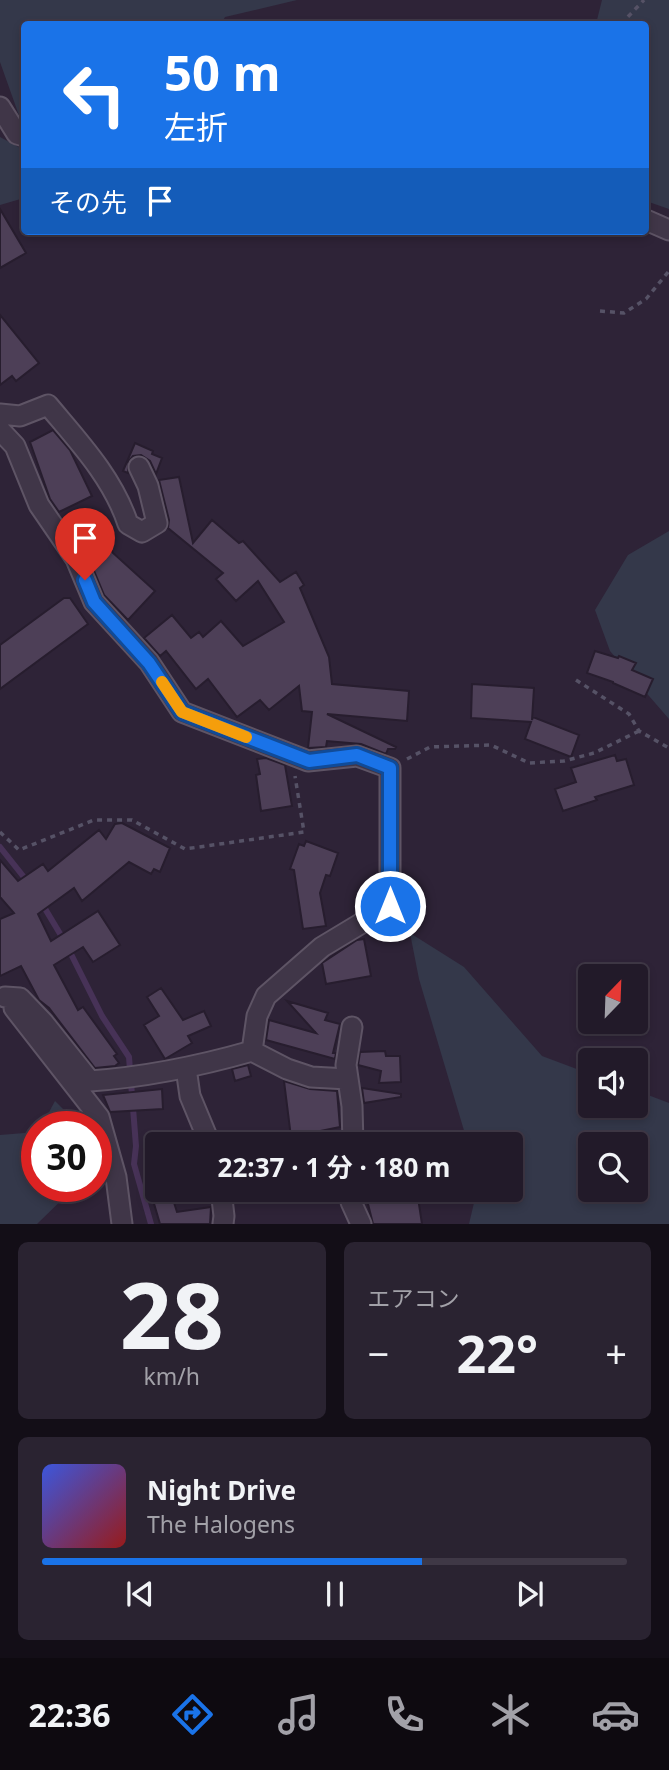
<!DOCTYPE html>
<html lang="ja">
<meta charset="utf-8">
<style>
:root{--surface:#221a29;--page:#2a2331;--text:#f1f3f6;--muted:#a2a1a8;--line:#3f3846;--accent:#1a73e8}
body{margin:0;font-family:"Noto Sans","Noto Sans JP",sans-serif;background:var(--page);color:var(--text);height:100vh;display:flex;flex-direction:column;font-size:26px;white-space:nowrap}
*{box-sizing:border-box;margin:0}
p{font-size:23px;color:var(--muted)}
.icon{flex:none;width:38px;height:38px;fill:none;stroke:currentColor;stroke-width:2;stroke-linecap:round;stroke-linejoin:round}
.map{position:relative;height:1224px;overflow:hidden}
.details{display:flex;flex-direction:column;gap:18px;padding:18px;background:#130e17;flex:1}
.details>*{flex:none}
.top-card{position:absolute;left:21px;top:21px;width:628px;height:214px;border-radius:7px;box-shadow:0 4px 10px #0003,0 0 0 2px var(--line);background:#1a73e8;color:#fff;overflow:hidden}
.needle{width:46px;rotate:23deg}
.tools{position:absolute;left:578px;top:964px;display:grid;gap:14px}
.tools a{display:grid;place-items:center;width:70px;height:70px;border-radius:7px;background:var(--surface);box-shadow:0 4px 10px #0003,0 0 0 2px var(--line);font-size:35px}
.speed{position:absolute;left:21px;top:1111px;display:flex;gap:14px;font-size:35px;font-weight:700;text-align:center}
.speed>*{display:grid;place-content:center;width:91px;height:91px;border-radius:50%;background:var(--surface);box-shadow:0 4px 10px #0003,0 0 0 2px var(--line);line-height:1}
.speed .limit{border:10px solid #d22;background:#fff;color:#111}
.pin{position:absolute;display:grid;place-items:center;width:60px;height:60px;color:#fff;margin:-72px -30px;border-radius:50% 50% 50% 0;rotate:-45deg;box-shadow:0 0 7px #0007}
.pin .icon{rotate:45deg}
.me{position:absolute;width:77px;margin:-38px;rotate:0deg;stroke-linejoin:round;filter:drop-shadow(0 0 5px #0008)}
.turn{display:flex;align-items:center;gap:24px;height:147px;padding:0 28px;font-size:32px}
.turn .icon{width:91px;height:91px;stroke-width:2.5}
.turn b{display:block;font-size:49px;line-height:60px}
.then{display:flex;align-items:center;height:66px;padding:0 28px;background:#0003;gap:14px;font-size:26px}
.big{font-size:52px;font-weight:700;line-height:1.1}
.details .card{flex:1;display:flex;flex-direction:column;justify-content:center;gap:10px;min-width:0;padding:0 24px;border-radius:10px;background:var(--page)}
.details .dial{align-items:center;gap:0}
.dial b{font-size:91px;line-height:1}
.song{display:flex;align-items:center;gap:21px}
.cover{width:84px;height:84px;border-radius:10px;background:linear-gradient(135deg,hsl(230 70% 55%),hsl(0 70% 35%))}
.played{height:7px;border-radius:4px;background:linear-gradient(90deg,var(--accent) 65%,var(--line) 65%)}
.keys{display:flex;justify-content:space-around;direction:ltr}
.heat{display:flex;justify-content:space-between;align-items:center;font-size:38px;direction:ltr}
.details .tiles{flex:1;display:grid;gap:18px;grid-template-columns:1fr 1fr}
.card:last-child{grid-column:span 2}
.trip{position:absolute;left:145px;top:1132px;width:378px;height:70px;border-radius:7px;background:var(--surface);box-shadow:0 4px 10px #0003,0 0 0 2px var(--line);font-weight:700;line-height:70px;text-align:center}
.menu{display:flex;height:112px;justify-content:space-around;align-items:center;background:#0e0a10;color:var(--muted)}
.menu .icon{width:49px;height:49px}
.menu .on{color:var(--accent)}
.menu b{font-size:32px;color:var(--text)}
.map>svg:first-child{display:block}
.green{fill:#34384a;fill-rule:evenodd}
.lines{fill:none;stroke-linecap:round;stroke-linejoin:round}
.stream{stroke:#473257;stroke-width:6}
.building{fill:#4d3f57;stroke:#271d2e;stroke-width:2}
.street-casing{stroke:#5e5465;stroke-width:23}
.path{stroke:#565266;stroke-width:3.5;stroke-dasharray:5 5;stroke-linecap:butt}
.street{stroke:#403648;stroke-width:19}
.route-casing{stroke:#114b97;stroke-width:18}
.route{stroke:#1a73e8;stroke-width:12}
.slow{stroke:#f59e0b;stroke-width:12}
</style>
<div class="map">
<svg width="669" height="1224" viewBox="0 0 669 1224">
<rect width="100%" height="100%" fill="#2e2337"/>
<path class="green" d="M 0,0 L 297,0 L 225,17 L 221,24 L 24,24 L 24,123 L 21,121 L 0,62 Z
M 602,0 L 669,0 L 669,209 L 646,201 L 646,24 L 596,24 Z
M 0,137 L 24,150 L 24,198 L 0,205 Z
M 669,531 L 669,719 L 610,651 L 595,610 L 628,555 Z
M 410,933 L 464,967 L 542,1056 L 590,1074 L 590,1106 L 635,1106 L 635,1090 L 669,1103 L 669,1224 L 469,1224 L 477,1190 L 511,1190 L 511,1144 L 468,1144 L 419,979 ZM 635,1144 L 635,1190 L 590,1190 L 590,1144 Z
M 55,1101 L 81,1127 L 41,1127 Z
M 37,1132 L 37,1186 L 75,1187 L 37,1224 L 0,1224 L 0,1135 Z"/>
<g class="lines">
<path class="stream" d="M 0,847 L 27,881
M 41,902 L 65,942 L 102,1016 L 129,1057 L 136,1146 L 134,1164 L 151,1224"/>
</g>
<path class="building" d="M 0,209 L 26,253 L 0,268 Z
M 0,315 L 39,363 L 16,381 L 12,376 L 0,385 Z
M 53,430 L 70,450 L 92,496 L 59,512 L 50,499 L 30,442 Z
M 135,443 L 153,451 L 152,454 L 162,458 L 156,474 L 150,461 L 141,455 L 133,456 L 129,461 L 128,473 L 123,471 Z
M 179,477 L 193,543 L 212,520 L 239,543 L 243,541 L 280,582 L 296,572 L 304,585 L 300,588 L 329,657 L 332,684 L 409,691 L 407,721 L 327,714 L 396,747 L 395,749 L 388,749 L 386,754 L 361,744 L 327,741 L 326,747 L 308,748 L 312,712 L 302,711 L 299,686 L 269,710 L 260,700 L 237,717 L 208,679 L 196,689 L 166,651 L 160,656 L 144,638 L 172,615 L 191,638 L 199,632 L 203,637 L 221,621 L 243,646 L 284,622 L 258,581 L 236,601 L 216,579 L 223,573 L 168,528 L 169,520 L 159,480 Z
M 100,526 L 113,553 L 155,591 L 128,620 L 104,595 L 87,554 L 75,536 Z
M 64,598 L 70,598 L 88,624 L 0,689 L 0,645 Z
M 595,651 L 618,658 L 619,656 L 636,663 L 632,670 L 653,679 L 645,697 L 613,683 L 613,682 L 587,673 Z
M 472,684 L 534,688 L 532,720 L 533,717 L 579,735 L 571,757 L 525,739 L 531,722 L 471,718 Z
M 615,755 L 617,761 L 626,759 L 634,785 L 595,797 L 597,800 L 563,811 L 555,789 L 576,782 L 571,768 Z
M 266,758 L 285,765 L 292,806 L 261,811 L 256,775 L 260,774 L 257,759 Z
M 122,823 L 170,848 L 160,872 L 154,869 L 151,874 L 129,862 L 82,901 L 74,888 L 38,914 L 51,941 L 98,911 L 120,945 L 93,962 L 83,947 L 54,965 L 78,1010 L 83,1007 L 117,1054 L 114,1056 L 119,1063 L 115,1066 L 95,1068 L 49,1008 L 39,1000 L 21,966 L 0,976 L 0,919 L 14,913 L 0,897 L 0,860 L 18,881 L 43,864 L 48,871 L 99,830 L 106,839 L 115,824 Z
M 306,841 L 338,853 L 330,876 L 326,875 L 320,893 L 326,926 L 303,929 L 294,870 L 290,869 L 299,844 L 304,846 Z
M 364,939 L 371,976 L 326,984 L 322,963 L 357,940 Z
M 161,988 L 183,1020 L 204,1011 L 211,1026 L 188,1036 L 192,1043 L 165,1059 L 144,1025 L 159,1016 L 147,997 Z
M 287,1001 L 328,1013 L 325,1020 L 340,1024 L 333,1053 L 336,1053 L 335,1059 L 266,1040 L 269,1020 L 316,1033 Z
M 385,1051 L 386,1056 L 400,1056 L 401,1082 L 379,1083 L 381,1071 L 358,1065 L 360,1052 Z
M 248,1065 L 251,1076 L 235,1081 L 232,1069 Z
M 284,1081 L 310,1089 L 337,1091 L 340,1127 L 291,1137 Z
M 362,1088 L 401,1094 L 401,1097 L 364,1103 Z
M 162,1089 L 163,1109 L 110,1112 L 103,1095 Z
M 150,1190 L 170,1190 L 177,1212 L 211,1207 L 210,1224 L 160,1224 Z
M 384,1190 L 404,1190 L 405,1193 L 417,1191 L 422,1224 L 373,1224 L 367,1200 L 385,1197 Z"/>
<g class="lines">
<defs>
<path id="street" d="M 0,107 L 17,134 L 24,136
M 646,220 L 669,230
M 0,414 L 20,416 L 48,405 C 79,442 113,478 128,524 L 142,532 L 157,523 L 148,486 L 139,467
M 0,430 L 15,446 L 39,505 L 76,559 L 94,602 L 149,662 L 182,712 L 308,761 L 357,756 L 390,768 L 390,906 L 322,947 L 266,996 L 257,1016 L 252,1051 C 196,1067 147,1077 90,1081 L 43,1022 L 20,998 L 5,997
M 14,1008 L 99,1117 L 116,1177 L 122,1224
M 352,1027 L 346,1065 L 352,1106 L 353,1144
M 252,1051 L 287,1069 L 311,1077 L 348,1079
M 186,1068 L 190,1096 L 210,1144
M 221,1190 L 224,1216 L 223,1224
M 352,1190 L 351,1202 L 361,1224"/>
</defs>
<use href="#street" class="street-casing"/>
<path class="path" d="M 621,24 L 644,0
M 600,311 L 624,313 L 646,299 L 669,271
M 576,680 L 629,714 L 639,731 L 669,748
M 407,759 L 430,747 L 491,745 L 529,763 L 564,761 L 594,753 L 639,731
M 0,832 L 19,850 L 94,820 L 132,820 L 185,849 L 304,832 L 295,776"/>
<use href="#street" class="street"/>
</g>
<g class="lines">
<defs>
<path id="route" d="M 85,580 L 94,602 L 149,663 L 182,712 L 309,761 L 357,755 L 390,768 L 390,906"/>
</defs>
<use href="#route" class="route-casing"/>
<use href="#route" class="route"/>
<path class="slow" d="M 162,682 L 182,712 L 246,737"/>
</g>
</svg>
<div class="tools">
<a><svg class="needle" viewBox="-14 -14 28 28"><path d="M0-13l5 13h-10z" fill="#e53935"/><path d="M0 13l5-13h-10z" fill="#a2a1a8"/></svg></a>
<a><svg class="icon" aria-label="sound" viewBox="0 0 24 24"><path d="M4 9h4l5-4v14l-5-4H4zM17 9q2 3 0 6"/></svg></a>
<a><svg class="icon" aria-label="search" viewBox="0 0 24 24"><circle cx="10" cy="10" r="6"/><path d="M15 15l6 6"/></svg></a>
</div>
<div class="speed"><div class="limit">30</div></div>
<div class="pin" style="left:85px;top:580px;background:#d93025"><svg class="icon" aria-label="arrive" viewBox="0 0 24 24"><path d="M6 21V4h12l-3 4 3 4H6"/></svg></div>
<svg class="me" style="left:390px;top:906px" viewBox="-20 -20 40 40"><circle r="17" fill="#1a73e8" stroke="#fff" stroke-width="3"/><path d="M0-11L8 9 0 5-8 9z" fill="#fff"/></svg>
<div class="trip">22:37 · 1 分 · 180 m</div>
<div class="top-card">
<div class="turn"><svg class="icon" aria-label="left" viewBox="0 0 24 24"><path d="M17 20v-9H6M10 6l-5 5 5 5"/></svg><div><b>50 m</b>左折</div></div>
<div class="then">その先<svg class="icon" aria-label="arrive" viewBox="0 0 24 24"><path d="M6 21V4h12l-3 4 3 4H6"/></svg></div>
</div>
</div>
<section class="details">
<div class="tiles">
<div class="card dial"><b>28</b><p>km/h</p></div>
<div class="card"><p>エアコン</p>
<div class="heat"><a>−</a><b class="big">22°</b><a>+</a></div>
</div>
<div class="card">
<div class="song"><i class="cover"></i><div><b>Night Drive</b><p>The Halogens</p></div></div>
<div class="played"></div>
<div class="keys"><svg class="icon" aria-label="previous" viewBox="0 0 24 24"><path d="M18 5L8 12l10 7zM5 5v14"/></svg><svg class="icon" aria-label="pause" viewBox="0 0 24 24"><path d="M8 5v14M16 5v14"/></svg><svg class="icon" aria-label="next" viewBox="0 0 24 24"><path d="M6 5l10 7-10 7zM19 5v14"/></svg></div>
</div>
</div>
</section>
<nav class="menu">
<b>22:36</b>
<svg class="icon on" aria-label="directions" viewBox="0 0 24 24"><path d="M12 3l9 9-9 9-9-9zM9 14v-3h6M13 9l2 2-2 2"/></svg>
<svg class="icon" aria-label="music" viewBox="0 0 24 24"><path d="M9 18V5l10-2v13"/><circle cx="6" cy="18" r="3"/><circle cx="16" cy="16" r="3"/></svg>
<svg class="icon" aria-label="phone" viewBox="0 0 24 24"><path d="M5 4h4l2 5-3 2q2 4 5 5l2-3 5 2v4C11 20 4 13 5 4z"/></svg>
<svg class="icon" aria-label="climate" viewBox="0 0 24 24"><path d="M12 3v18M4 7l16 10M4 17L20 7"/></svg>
<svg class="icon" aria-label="car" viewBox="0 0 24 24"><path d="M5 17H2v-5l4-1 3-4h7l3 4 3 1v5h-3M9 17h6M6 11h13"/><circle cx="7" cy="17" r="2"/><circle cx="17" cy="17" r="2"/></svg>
</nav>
